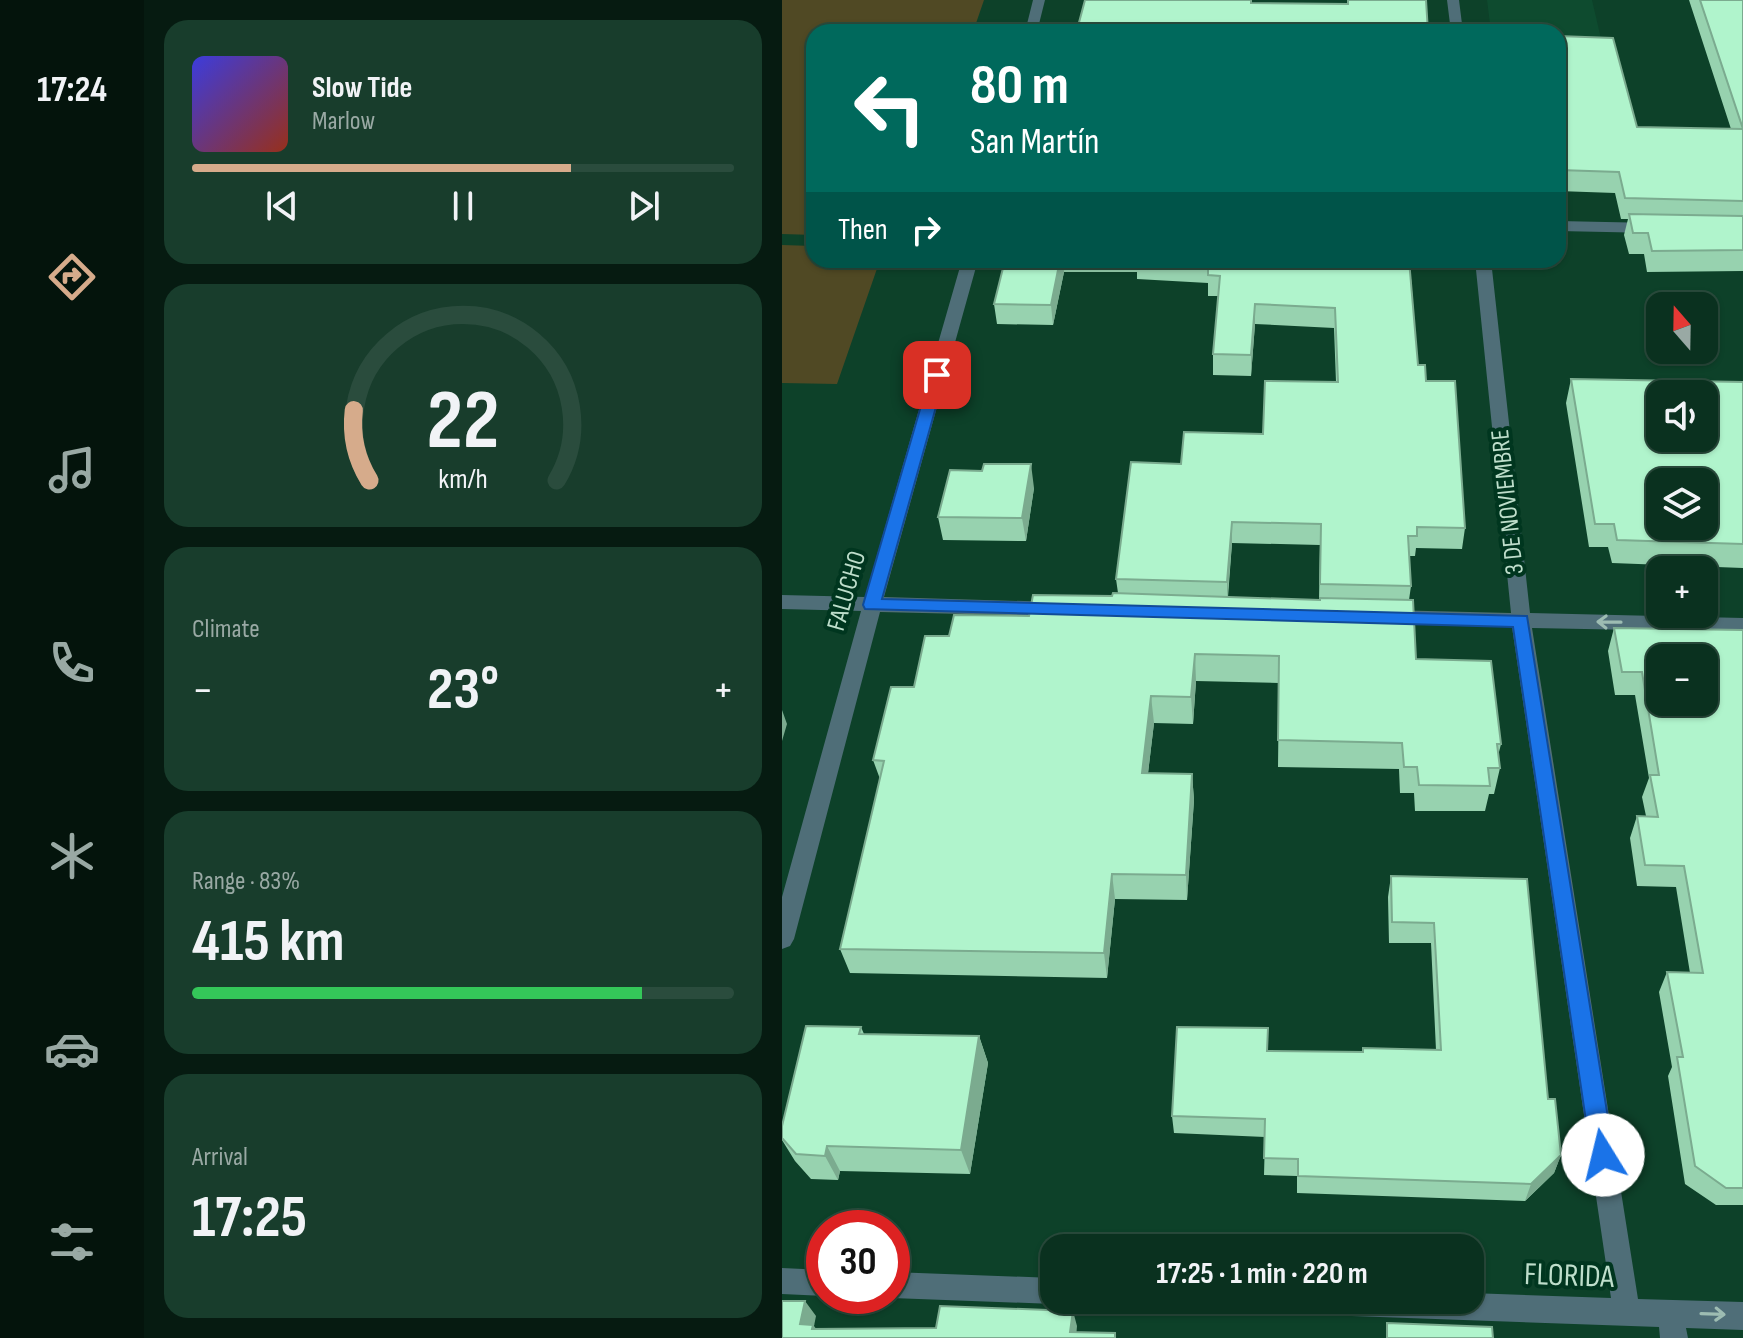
<!DOCTYPE html>
<meta charset="utf-8">
<style>
:root{--surface:#0a311f;--page:#183d2c;--text:#f1f3f6;--muted:#99a9a4;--line:#2a4c3d;--accent:#d6ab8b}
body{margin:0;font-family:"Sofia Sans Condensed",sans-serif;background:var(--page);color:var(--text);height:100vh;display:flex;flex-direction:column;font-size:30px;white-space:nowrap}
*{box-sizing:border-box;margin:0}
p{font-size:26px;color:var(--muted)}
.icon{flex:none;width:44px;height:44px;fill:none;stroke:currentColor;stroke-width:2;stroke-linecap:round;stroke-linejoin:round}
.map{position:relative;flex:1;overflow:hidden}
.sheet{display:flex;flex-direction:column;gap:20px;padding:20px;background:#061b11;width:638px}
.sheet>*{flex:none}
.banner{position:absolute;left:24px;top:24px;width:760px;height:244px;border-radius:24px;box-shadow:0 2px 6px #0004,0 0 0 2px var(--line);background:#00695c;color:#fff;overflow:hidden}
.needle{width:52px;rotate:340deg}
.controls{position:absolute;left:864px;top:292px;display:grid;gap:16px}
.controls a{display:grid;place-items:center;width:72px;height:72px;border-radius:16px;background:var(--surface);box-shadow:0 2px 6px #0004,0 0 0 2px var(--line);font-size:40px}
.speed{position:absolute;left:24px;top:1210px;display:flex;gap:16px;font-size:40px;font-weight:700;text-align:center}
.speed>*{display:grid;place-content:center;width:104px;height:104px;border-radius:50%;background:var(--surface);box-shadow:0 2px 6px #0004,0 0 0 2px var(--line);line-height:1}
.speed .limit{border:12px solid #d22;background:#fff;color:#111}
.pin{position:absolute;display:grid;place-items:center;width:68px;height:68px;color:#fff;margin:-34px;border-radius:16px;box-shadow:0 4px 12px #0006}
.me{position:absolute;width:88px;margin:-44px;rotate:351deg;stroke-linejoin:round;filter:drop-shadow(0 0 6px #0008)}
.turn{display:flex;align-items:center;gap:28px;height:168px;padding:0 32px;font-size:36px}
.turn .icon{width:104px;height:104px;stroke-width:2.5}
.turn b{display:block;font-size:56px;line-height:68px}
.then{display:flex;align-items:center;height:76px;padding:0 32px;background:#0003;gap:16px;font-size:30px}
.big{font-size:60px;font-weight:700;line-height:1.1}
.sheet .widget{flex:1;display:flex;flex-direction:column;justify-content:center;gap:12px;min-width:0;padding:0 28px;border-radius:24px;background:var(--page)}
.sheet .dial{align-items:center;gap:0}
.dial svg{height:208px;overflow:visible;fill:none;stroke:var(--line);stroke-width:7;stroke-linecap:round;text-anchor:middle}
.dial text{fill:var(--text);stroke:none}
.song{display:flex;align-items:center;gap:24px}
.cover{width:96px;height:96px;border-radius:12px;background:linear-gradient(135deg,hsl(240 70% 55%),hsl(10 70% 35%))}
.played{height:8px;border-radius:4px;background:linear-gradient(90deg,var(--accent) 70%,var(--line) 70%)}
.keys{display:flex;justify-content:space-around;direction:ltr}
.heat{display:flex;justify-content:space-between;align-items:center;font-size:44px;direction:ltr}
.charge{height:12px;border-radius:6px;background:linear-gradient(90deg,#34c759 83%,var(--line) 0)}
.trip{position:absolute;left:258px;top:1234px;width:444px;height:80px;border-radius:24px;background:var(--surface);box-shadow:0 2px 6px #0004,0 0 0 2px var(--line);font-weight:700;line-height:80px;text-align:center}
main{display:flex;flex:1;min-height:0}
.menu{display:flex;flex-direction:column;width:144px;justify-content:space-around;align-items:center;background:#04140c;color:var(--muted)}
.menu .icon{width:56px;height:56px}
.menu .on{color:var(--accent)}
.menu b{font-size:36px;color:var(--text)}
.map>svg:first-child{display:block}
.built{fill:#0e4b2f}
.green{fill:#504924}
.lines{fill:none;stroke-linecap:round;stroke-linejoin:round}
.minor{fill:#4f6e78;fill-rule:evenodd}
.wall{fill:#97d2af;fill-rule:evenodd}
.shaded-wall{fill:#7bab8f}
.building{fill:#b0f4cc;stroke:#7bab8f;stroke-width:2;fill-rule:evenodd}
.oneway{stroke:#9dbcb2}
.route{fill:#1a73e8;stroke:#114b97;stroke-width:2}
.labels{text-anchor:middle;dominant-baseline:central;stroke-width:8;stroke-linejoin:round;paint-order:stroke}
.street-label{font-size:26px;fill:#bedecb;stroke:#00361f}
.near-street-label{font-size:32px;fill:#bedecb;stroke:#00361f}
</style>
<main>
<nav class="menu">
<b>17:24</b>
<svg class="icon on" aria-label="directions" viewBox="0 0 24 24"><path d="M12 3l9 9-9 9-9-9zM9 14v-3h6M13 9l2 2-2 2"/></svg>
<svg class="icon" aria-label="music" viewBox="0 0 24 24"><path d="M9 18V5l10-2v13"/><circle cx="6" cy="18" r="3"/><circle cx="16" cy="16" r="3"/></svg>
<svg class="icon" aria-label="phone" viewBox="0 0 24 24"><path d="M5 4h4l2 5-3 2q2 4 5 5l2-3 5 2v4C11 20 4 13 5 4z"/></svg>
<svg class="icon" aria-label="climate" viewBox="0 0 24 24"><path d="M12 3v18M4 7l16 10M4 17L20 7"/></svg>
<svg class="icon" aria-label="car" viewBox="0 0 24 24"><path d="M5 17H2v-5l4-1 3-4h7l3 4 3 1v5h-3M9 17h6M6 11h13"/><circle cx="7" cy="17" r="2"/><circle cx="17" cy="17" r="2"/></svg>
<svg class="icon" aria-label="filters" viewBox="0 0 24 24"><path d="M4 7h16M4 17h16"/><circle cx="9" cy="7" r="2"/><circle cx="15" cy="17" r="2"/></svg>
</nav>
<section class="sheet">
<div class="widget">
<div class="song"><i class="cover"></i><div><b>Slow Tide</b><p>Marlow</p></div></div>
<div class="played"></div>
<div class="keys"><svg class="icon" aria-label="previous" viewBox="0 0 24 24"><path d="M18 5L8 12l10 7zM5 5v14"/></svg><svg class="icon" aria-label="pause" viewBox="0 0 24 24"><path d="M8 5v14M16 5v14"/></svg><svg class="icon" aria-label="next" viewBox="0 0 24 24"><path d="M6 5l10 7-10 7zM19 5v14"/></svg></div>
</div>
<div class="widget dial"><svg viewBox="0 0 100 80">
<path d="M14 69A42 42 0 1 1 86 69"/>
<path d="M14 69A42 42 0 0 1 8 42" stroke="#d6ab8b"/>
<text x="50" y="56" font-size="32" font-weight="700">22</text>
<text x="50" y="72" font-size="11">km/h</text>
</svg></div>
<div class="widget"><p>Climate</p>
<div class="heat"><a>−</a><b class="big">23°</b><a>+</a></div>
</div>
<div class="widget"><p>Range · 83%</p><b class="big">415 km</b><div class="charge"></div></div>
<div class="widget"><p>Arrival</p><b class="big">17:25</b></div>
</section>
<div class="map">
<svg width="961" height="1338" viewBox="0 0 961 1338">
<rect width="100%" height="100%" fill="#0d4129"/>
<path class="built" d="M 705,0 L 810,0 L 837,116 L 776,116 L 776,32 L 709,32 Z"/>
<path class="green" d="M 0,0 L 202,0 L 191,32 L 32,32 L 32,235 L 0,234 Z
M 0,245 L 32,246 L 32,260 L 98,260 L 55,384 L 0,383 Z"/>
<g class="lines">
<path class="minor" d="M 251,0 L 263,0 L 255,32 L 243,32 Z
M 665,0 L 677,0 L 681,32 L 669,32 Z
M 776,221 L 872,223 L 880,228 L 872,233 L 776,231 Z
M 180,260 L 196,260 L 102,597 L 273,602 L 283,609 L 273,616 L 98,612 L 12,939 L 8,946 L 0,949 L 0,897 L 79,611 L 0,609 L 0,595 L 83,597 Z
M 693,260 L 709,260 L 748,613 L 961,618 L 961,632 L 750,628 L 856,1299 L 961,1302 L 961,1330 L 904,1328 L 906,1338 L 878,1338 L 877,1327 L 514,1314 L 504,1310 L 500,1300 L 688,1300 L 688,1293 L 829,1298 L 730,627 L 605,624 L 598,622 L 595,617 L 598,612 L 605,610 L 729,613 Z
M 0,1268 L 42,1270 L 43,1296 L 0,1294 Z
M 110,1272 L 272,1278 L 272,1300 L 282,1300 L 272,1304 L 110,1298 L 104,1296 L 110,1296 Z"/>
</g>
<path class="wall" d="M 303,0 L 470,0 L 470,3 L 565,4 L 565,0 L 644,0 L 646,32 L 296,32 Z
M 907,0 L 961,0 L 961,271 L 865,272 L 862,254 L 847,254 L 842,235 L 846,219 L 839,219 L 833,193 L 776,191 L 776,36 L 855,127 L 949,129 Z
M 223,260 L 662,260 L 662,267 L 628,266 L 636,365 L 644,381 L 683,528 L 680,549 L 634,548 L 633,556 L 627,556 L 629,586 L 627,600 L 634,659 L 719,744 L 716,756 L 718,768 L 712,794 L 707,794 L 703,811 L 633,811 L 632,793 L 618,793 L 617,769 L 496,767 L 497,683 L 414,681 L 411,724 L 372,723 L 366,773 L 410,774 L 412,800 L 405,900 L 333,899 L 325,978 L 68,973 L 58,949 L 98,779 L 91,760 L 132,687 L 167,636 L 330,596 L 336,593 L 334,579 L 399,464 L 481,434 L 554,382 L 552,328 L 473,324 L 469,376 L 431,375 L 431,354 L 436,296 L 426,296 L 426,283 L 355,279 L 355,272 L 282,272 L 271,325 L 215,324 L 212,304 ZM 450,543 L 538,545 L 537,600 L 446,597 Z
M 789,379 L 961,382 L 961,568 L 830,563 L 826,547 L 807,547 L 784,403 Z
M 252,488 L 244,541 L 161,540 L 156,517 Z
M 832,628 L 961,630 L 961,1205 L 934,1205 L 903,1184 L 886,1076 L 890,1067 L 877,992 L 885,972 L 908,973 L 894,887 L 855,886 L 848,838 L 855,816 L 864,816 L 860,797 L 867,778 L 853,695 L 833,695 L 826,651 Z
M 609,876 L 745,879 L 766,1099 L 779,1155 L 772,1173 L 743,1201 L 515,1193 L 515,1176 L 482,1175 L 483,1137 L 392,1133 L 390,1116 L 486,1051 L 580,1052 L 654,1050 L 649,943 L 607,943 L 606,897 Z
M 79,1027 L 82,1034 L 197,1036 L 206,1063 L 188,1174 L 58,1171 L 56,1180 L 29,1179 L 13,1161 L 0,1140 L 0,1126 Z"/>
<path class="shaded-wall" d="M 278,260 L 281,260 L 282,272 L 271,325 L 269,305 Z
M 473,304 L 473,324 L 469,376 L 469,355 Z
M 249,464 L 252,488 L 244,541 L 240,518 Z
M 450,522 L 450,543 L 445,602 L 445,582 Z
M 413,654 L 414,681 L 411,724 L 409,697 Z
M 369,696 L 372,723 L 363,799 L 360,773 Z
M 0,710 L 5,724 L 0,741 Z
M 410,774 L 412,800 L 405,900 L 404,875 Z
M 330,874 L 333,899 L 325,978 L 322,953 Z
M 197,1036 L 206,1063 L 188,1174 L 179,1150 Z
M 45,1146 L 58,1171 L 56,1180 L 43,1156 Z
M 779,1155 L 772,1173 L 743,1201 L 749,1184 Z
M 23,1301 L 34,1316 L 32,1326 L 41,1338 L 18,1324 Z
M 291,1311 L 295,1326 L 294,1338 L 288,1332 Z"/>
<path class="building" d="M 303,0 L 469,0 L 469,3 L 566,4 L 566,0 L 644,0 L 646,32 L 403,32 L 403,30 L 295,30 Z
M 918,0 L 961,0 L 961,201 L 843,198 L 837,172 L 777,170 L 776,164 L 776,36 L 831,38 L 855,127 L 961,129 Z
M 847,214 L 961,216 L 961,250 L 870,251 L 866,233 L 851,233 Z
M 223,260 L 278,260 L 269,305 L 212,304 Z
M 383,260 L 627,260 L 636,365 L 643,365 L 644,381 L 673,381 L 683,528 L 635,527 L 635,536 L 626,536 L 629,586 L 538,584 L 539,524 L 450,522 L 445,582 L 334,579 L 349,462 L 399,464 L 402,432 L 481,434 L 483,381 L 556,382 L 553,308 L 473,304 L 469,355 L 431,354 L 438,276 L 426,275 L 426,262 Z
M 789,379 L 961,382 L 961,544 L 835,540 L 832,524 L 813,524 ZM 878,394 L 922,394 L 922,438 L 878,438 ZM 878,482 L 922,482 L 922,526 L 878,526 Z
M 202,464 L 249,464 L 240,518 L 156,517 L 168,470 L 200,471 Z
M 331,593 L 538,600 L 538,598 L 631,600 L 634,659 L 709,661 L 719,744 L 715,744 L 718,768 L 706,768 L 708,786 L 637,785 L 635,767 L 622,767 L 620,743 L 496,740 L 497,656 L 413,654 L 409,697 L 369,696 L 360,773 L 410,774 L 404,875 L 330,874 L 322,953 L 58,949 L 102,761 L 91,760 L 109,687 L 132,687 L 143,636 L 167,636 L 172,615 L 247,616 L 251,595 L 330,596 Z
M 832,628 L 961,630 L 961,1188 L 944,1188 L 913,1166 L 895,1057 L 901,1057 L 885,972 L 921,973 L 902,866 L 863,865 L 855,816 L 876,817 L 868,775 L 877,775 L 860,672 L 840,672 ZM 878,658 L 922,658 L 922,702 L 878,702 Z
M 609,876 L 745,879 L 766,1099 L 773,1099 L 779,1155 L 749,1184 L 516,1176 L 516,1159 L 482,1158 L 483,1119 L 390,1116 L 395,1027 L 486,1028 L 485,1051 L 581,1052 L 581,1048 L 659,1050 L 652,923 L 610,922 Z
M 24,1026 L 79,1027 L 77,1034 L 197,1036 L 179,1150 L 45,1146 L 43,1156 L 14,1154 L 0,1138 L 0,1126 Z
M 0,1301 L 23,1301 L 18,1324 L 31,1325 L 30,1329 L 154,1328 L 158,1306 L 291,1311 L 288,1332 L 333,1333 L 333,1338 L 0,1338 Z
M 605,1323 L 710,1327 L 711,1338 L 605,1338 Z"/>
<defs><path id="oneway-shaft" d="M-6 0H5M1.5-3L5.5 0L1.5 3" fill="none" stroke-width="1.6" stroke-linecap="round" stroke-linejoin="round" transform="scale(2)"/></defs>
<g class="oneway">
<use href="#oneway-shaft" transform="translate(827 622) rotate(-179)"/>
<use href="#oneway-shaft" transform="translate(931 1314) rotate(2)"/>
</g>
<path class="route" d="M 155,370 L 163,375 L 100,599 L 745,616 L 832,1155 L 829,1163 L 821,1166 L 812,1163 L 809,1155 L 731,627 L 83,609 L 81,605 L 148,375 Z"/>
<g class="labels">
<g class="street-label">
<text transform="translate(726 502) rotate(-96)">3 DE NOVIEMBRE</text>
<text transform="translate(65 591) rotate(-74)">FALUCHO</text>
</g>
<g class="near-street-label">
<text transform="translate(787 1276) rotate(2)">FLORIDA</text>
</g>
</g>
</svg>
<div class="controls">
<a><svg class="needle" viewBox="-14 -14 28 28"><path d="M0-13l5 13h-10z" fill="#e53935"/><path d="M0 13l5-13h-10z" fill="#99a9a4"/></svg></a>
<a><svg class="icon" aria-label="sound" viewBox="0 0 24 24"><path d="M4 9h4l5-4v14l-5-4H4zM17 9q2 3 0 6"/></svg></a>
<a><svg class="icon" aria-label="layers" viewBox="0 0 24 24"><path d="M12 4l9 5-9 5-9-5zM3 14l9 5 9-5"/></svg></a>
<a>+</a>
<a>−</a>
</div>
<div class="speed"><div class="limit">30</div></div>
<div class="pin" style="left:155px;top:375px;background:#d93025"><svg class="icon" aria-label="arrive" viewBox="0 0 24 24"><path d="M6 21V4h12l-3 4 3 4H6"/></svg></div>
<svg class="me" style="left:821px;top:1155px" viewBox="-20 -20 40 40"><circle r="19" fill="#fff"/><path d="M0-13L10 11 0 6-10 11z" fill="#1a73e8"/></svg>
<div class="trip">17:25 · 1 min · 220 m</div>
<div class="banner">
<div class="turn"><svg class="icon" aria-label="left" viewBox="0 0 24 24"><path d="M17 20v-9H6M10 6l-5 5 5 5"/></svg><div><b>80 m</b>San Martín</div></div>
<div class="then">Then<svg class="icon" aria-label="right" viewBox="0 0 24 24"><path d="M7 20v-9h11M14 6l5 5-5 5"/></svg></div>
</div>
</div>
</main>
